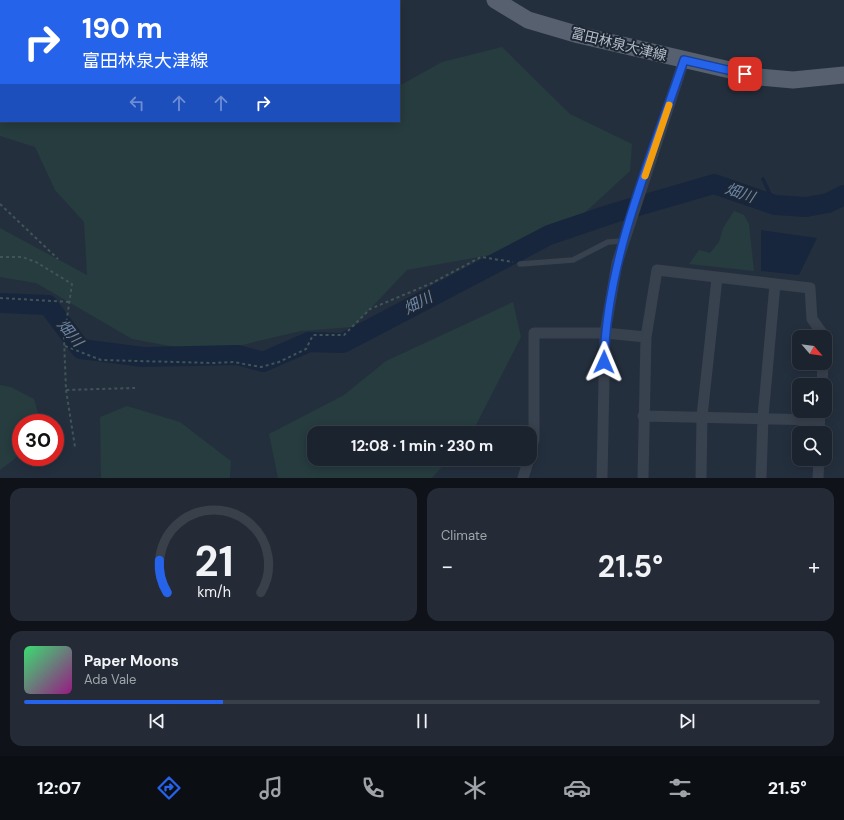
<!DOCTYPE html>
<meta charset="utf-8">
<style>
:root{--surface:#1b232e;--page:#242b36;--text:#f1f3f6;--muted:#a0a4aa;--line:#39404a;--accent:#2563eb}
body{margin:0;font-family:"DM Sans","Noto Sans JP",sans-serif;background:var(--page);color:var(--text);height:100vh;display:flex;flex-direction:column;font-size:15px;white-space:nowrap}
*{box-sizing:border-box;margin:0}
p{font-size:13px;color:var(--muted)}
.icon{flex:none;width:22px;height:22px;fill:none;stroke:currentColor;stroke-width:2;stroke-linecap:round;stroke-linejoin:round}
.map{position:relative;height:478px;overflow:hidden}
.panel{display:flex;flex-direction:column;gap:10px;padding:10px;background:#0f1319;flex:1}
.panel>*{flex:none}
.banner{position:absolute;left:0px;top:0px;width:400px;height:122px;box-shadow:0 2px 10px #0003,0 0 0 1px var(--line);background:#2563eb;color:#fff;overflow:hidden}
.needle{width:26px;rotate:118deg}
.fabs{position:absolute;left:792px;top:330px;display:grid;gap:8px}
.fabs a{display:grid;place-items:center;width:40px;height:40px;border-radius:8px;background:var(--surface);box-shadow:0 2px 10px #0003,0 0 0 1px var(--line);font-size:20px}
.speed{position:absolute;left:12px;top:414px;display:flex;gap:8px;font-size:20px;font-weight:700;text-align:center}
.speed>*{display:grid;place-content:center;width:52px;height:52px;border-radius:50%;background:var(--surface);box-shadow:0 2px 10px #0003,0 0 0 1px var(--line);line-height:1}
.speed .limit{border:6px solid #d22;background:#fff;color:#111}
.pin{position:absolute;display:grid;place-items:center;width:34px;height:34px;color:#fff;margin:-17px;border-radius:8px;box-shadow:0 2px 6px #0006}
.me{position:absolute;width:44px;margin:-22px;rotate:1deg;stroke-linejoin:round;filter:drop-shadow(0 0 3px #0008)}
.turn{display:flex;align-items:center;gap:14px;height:84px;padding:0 16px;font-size:18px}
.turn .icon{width:52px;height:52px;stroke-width:2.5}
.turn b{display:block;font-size:28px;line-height:34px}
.lanes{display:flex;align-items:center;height:38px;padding:0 16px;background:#0003;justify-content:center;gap:20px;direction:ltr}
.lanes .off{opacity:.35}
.big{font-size:30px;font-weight:700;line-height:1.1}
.panel .tile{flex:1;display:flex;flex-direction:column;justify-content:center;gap:6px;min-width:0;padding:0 14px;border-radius:12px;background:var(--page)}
.panel .dial{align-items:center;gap:0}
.dial svg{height:104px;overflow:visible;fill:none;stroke:var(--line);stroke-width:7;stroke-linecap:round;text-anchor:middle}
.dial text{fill:var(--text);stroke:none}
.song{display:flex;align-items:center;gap:12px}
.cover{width:48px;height:48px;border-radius:6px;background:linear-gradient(135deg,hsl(140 70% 55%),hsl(310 70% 35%))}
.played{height:4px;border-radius:2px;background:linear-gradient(90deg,var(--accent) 25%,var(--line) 25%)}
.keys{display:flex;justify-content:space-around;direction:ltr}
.heat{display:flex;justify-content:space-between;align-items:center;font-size:22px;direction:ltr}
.panel .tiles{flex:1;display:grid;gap:10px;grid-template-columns:1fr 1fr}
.tile:last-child{grid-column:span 2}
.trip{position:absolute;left:307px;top:426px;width:230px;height:40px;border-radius:12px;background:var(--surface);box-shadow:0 2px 10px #0003,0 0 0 1px var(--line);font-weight:700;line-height:40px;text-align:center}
.menu{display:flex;height:64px;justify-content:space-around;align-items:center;background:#0b0e12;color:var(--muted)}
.menu .icon{width:28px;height:28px}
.menu .current{color:var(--accent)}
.menu b{font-size:18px;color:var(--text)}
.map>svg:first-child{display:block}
.green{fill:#263c3f}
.water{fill:#17263c}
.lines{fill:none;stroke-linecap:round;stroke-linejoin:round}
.stream{stroke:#17263c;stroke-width:3.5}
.river{stroke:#17263c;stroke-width:20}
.path{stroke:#3f5557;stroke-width:2;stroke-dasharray:3 3;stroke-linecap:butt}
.service{stroke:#38414e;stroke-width:5.5}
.minor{stroke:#38414e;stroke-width:11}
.primary{stroke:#56606e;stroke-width:17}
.route-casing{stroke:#184099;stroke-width:10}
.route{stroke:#2563eb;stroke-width:7}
.slow{stroke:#f59e0b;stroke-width:7}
.labels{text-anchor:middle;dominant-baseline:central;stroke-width:4;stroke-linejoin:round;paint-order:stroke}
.street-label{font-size:14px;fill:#b4bcc9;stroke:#1d2633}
.water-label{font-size:15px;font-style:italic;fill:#6d86a8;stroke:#1d2633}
</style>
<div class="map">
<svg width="844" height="478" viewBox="0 0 844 478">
<rect width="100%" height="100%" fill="#242f3e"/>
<path class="green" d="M 55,0 L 246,0 L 247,1 L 53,1 Z
M 502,47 L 570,114 L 632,144 L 630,171 L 551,244 L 407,270 L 353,327 L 301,331 L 208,353 L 132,339 L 36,283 L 0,277 L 0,228 L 87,275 L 84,222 L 55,190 L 35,147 L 0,136 L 0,86 L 1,121 L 399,121 L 399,86 L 442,62 Z
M 734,211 L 744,215 L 749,224 L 754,271 L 689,264 L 699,250 L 710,253 L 719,242 L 723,228 Z
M 513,302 L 521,337 L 472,433 L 314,433 L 314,459 L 449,459 L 432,478 L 278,478 L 269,434 L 344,395 L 386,361 Z
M 0,385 L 11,387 L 34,399 L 41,423 L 21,423 L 21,454 L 0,470 Z
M 127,406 L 180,422 L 231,461 L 230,478 L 101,478 L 100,417 Z"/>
<path class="water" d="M 761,230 L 817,238 L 799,275 L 761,271 Z"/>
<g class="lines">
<path class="stream" d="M 763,179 L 775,205"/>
<path class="river" d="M 0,303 L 48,305 L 81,349 L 143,357 L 238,355 L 263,362 L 309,342 L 343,343 L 549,235 L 614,213 L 714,184 L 775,205 L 806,207 L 828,203 L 844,195"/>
<path class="path" d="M 0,204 L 58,259
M 0,257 L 22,257 L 36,262 L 72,284 L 64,338 L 66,390 L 135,388
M 0,298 L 70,302
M 65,346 L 101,360 L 213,363 L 233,362 L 261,367 L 279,362 L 306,349 L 313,335 L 344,335 L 370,309 L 432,283 L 481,257 L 513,262
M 66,390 L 75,447"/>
<path class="service" d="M 520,264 L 573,260 L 608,242 L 623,241"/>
<path class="minor" d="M 822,385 L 823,363
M 643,416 L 819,420
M 819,433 L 820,411
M 530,454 L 534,439 L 534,333 L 605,333 L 646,337
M 523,478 L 529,459
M 602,478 L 605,333 L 617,263 L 684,60
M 643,478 L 646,337 L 657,270 L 810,288 L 812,319 L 825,337
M 701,478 L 702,416 L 717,278
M 761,478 L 763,417 L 775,284
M 818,478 L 819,459"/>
<path class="primary" d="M 495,0 L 528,20 L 579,35 L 760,77 L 793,80 L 844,75"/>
</g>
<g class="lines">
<defs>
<path id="route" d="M 604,362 C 607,257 651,159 684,60 L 745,74"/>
</defs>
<use href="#route" class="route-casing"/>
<use href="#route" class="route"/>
<path class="slow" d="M 645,176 L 669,105"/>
</g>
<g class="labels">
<g class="street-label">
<text transform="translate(619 44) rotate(14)">富田林泉大津線</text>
</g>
<g class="water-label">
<text transform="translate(740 193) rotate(19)">畑川</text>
<text transform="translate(418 303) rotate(-28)">畑川</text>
<text transform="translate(70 333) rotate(50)">畑川</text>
</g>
</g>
</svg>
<div class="fabs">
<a><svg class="needle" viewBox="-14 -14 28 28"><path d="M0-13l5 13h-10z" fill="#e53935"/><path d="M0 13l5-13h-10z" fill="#a0a4aa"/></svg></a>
<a><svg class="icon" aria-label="sound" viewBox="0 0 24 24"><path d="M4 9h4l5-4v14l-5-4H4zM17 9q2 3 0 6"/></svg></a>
<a><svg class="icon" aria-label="search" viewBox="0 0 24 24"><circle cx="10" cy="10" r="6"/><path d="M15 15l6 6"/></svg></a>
</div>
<div class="speed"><div class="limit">30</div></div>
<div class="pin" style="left:745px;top:74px;background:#d93025"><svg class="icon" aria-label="arrive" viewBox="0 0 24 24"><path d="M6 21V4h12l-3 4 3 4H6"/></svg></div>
<svg class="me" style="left:604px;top:362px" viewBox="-20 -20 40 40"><path d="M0-17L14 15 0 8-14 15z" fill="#2563eb" stroke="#fff" stroke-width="4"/></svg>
<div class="trip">12:08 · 1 min · 230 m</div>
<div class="banner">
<div class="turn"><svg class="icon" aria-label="right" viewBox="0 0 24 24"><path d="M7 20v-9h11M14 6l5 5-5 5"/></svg><div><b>190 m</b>富田林泉大津線</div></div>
<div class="lanes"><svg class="icon off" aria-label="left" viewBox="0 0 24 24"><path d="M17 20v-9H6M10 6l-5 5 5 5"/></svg><svg class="icon off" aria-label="ahead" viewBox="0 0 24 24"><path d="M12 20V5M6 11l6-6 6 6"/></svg><svg class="icon off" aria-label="ahead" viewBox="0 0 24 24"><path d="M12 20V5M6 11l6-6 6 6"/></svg><svg class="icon" aria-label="right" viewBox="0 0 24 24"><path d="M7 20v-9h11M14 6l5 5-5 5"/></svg></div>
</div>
</div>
<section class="panel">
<div class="tiles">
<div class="tile dial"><svg viewBox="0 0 100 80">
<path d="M14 69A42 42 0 1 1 86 69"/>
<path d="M14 69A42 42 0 0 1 8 44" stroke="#2563eb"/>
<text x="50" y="56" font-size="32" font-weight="700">21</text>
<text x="50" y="72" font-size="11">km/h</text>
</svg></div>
<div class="tile"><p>Climate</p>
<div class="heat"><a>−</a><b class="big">21.5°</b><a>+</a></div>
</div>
<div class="tile">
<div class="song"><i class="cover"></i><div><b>Paper Moons</b><p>Ada Vale</p></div></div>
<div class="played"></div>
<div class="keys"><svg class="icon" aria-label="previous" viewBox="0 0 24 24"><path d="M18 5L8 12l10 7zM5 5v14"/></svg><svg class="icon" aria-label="pause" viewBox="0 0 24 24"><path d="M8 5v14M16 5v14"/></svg><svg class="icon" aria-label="next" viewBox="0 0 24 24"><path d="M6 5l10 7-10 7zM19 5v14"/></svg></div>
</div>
</div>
</section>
<nav class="menu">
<b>12:07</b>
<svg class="icon current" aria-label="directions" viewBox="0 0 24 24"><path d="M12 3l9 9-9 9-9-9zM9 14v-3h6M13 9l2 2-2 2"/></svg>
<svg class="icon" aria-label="music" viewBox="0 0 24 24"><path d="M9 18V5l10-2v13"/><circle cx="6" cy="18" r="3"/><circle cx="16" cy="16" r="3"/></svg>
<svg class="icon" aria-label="phone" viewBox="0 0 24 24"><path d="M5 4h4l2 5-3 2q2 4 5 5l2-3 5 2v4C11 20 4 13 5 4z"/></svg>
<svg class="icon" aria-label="climate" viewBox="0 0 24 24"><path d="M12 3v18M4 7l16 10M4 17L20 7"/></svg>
<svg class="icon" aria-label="car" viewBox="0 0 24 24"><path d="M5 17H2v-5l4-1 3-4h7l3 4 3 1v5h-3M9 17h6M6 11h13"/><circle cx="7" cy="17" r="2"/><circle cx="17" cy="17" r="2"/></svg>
<svg class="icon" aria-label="filters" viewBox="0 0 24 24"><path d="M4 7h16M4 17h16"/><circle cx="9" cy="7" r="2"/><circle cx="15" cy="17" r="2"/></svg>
<b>21.5°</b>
</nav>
